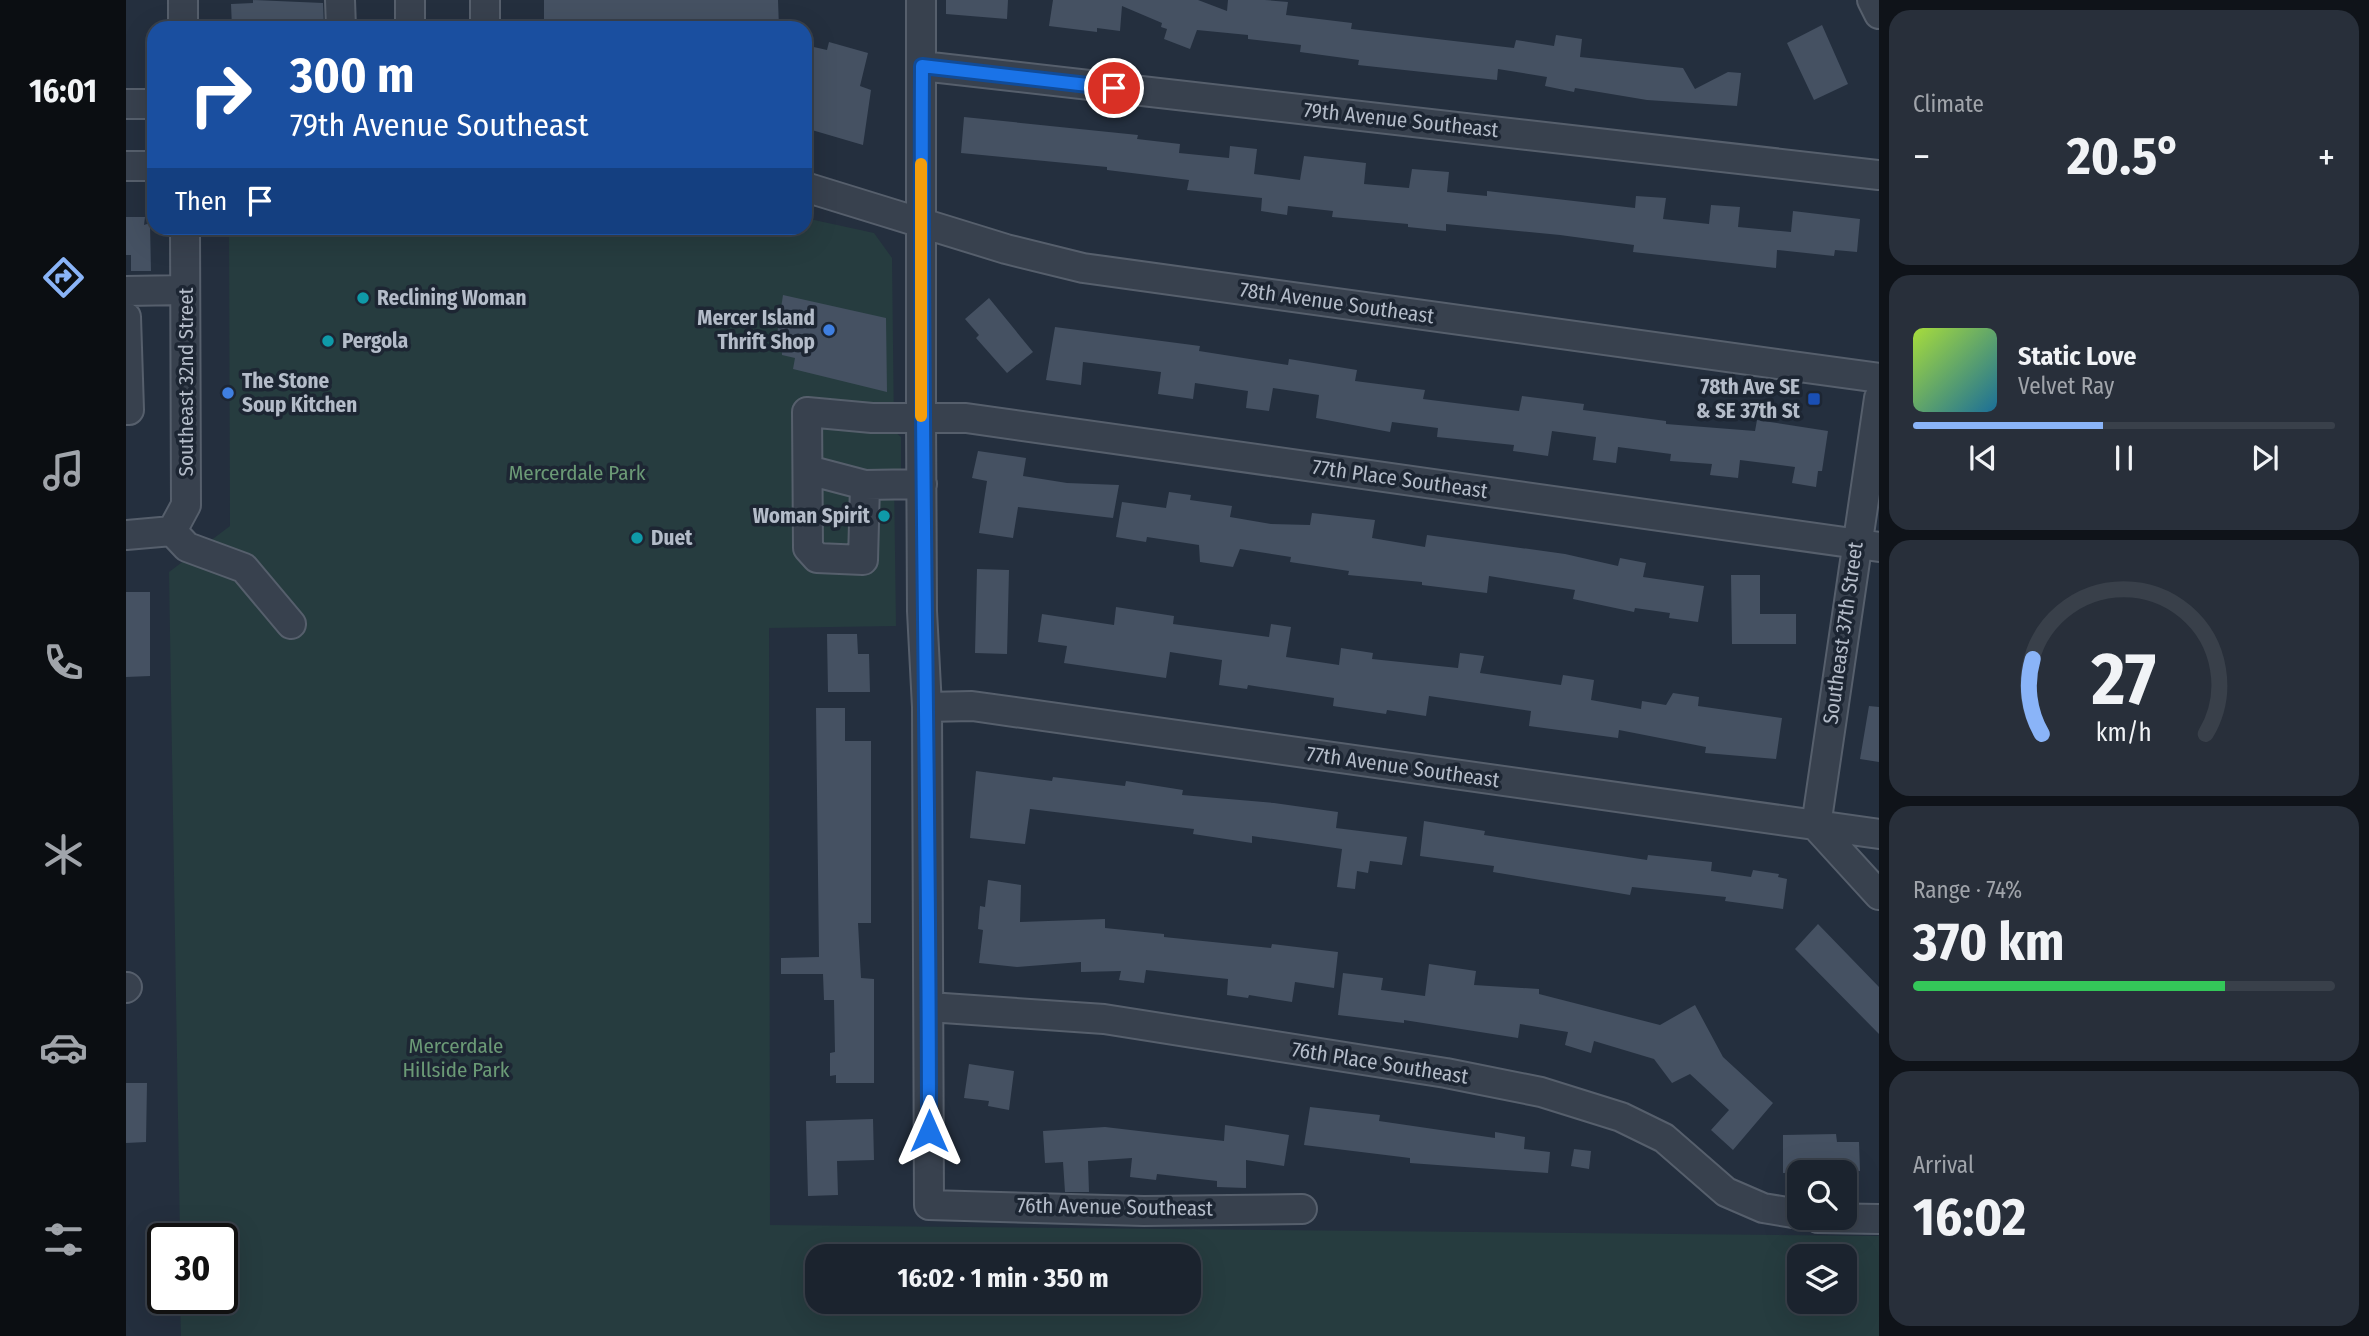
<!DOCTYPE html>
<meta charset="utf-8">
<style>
:root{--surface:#1b232e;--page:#282f3a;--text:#f1f3f6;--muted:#a0a4aa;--line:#39404a;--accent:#8ab4f8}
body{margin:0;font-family:"Fira Sans Condensed",sans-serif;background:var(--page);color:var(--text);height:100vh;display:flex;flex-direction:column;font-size:26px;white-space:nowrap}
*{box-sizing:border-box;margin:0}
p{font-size:23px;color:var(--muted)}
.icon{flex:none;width:38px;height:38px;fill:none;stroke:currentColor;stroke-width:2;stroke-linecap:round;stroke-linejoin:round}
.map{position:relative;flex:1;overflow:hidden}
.details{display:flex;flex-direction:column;gap:10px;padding:10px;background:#0f1319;width:490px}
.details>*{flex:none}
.guide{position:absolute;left:21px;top:21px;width:665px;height:214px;border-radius:21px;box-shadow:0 7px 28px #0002,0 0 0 2px var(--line);background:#1a4fa0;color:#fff;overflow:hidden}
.tools{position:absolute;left:1661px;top:1160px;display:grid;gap:14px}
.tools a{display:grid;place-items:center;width:70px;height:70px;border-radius:14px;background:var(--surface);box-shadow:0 7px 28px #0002,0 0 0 2px var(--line);font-size:35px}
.speed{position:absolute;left:21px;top:1223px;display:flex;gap:14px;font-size:35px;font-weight:700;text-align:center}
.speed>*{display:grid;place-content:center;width:91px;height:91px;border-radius:50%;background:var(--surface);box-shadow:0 7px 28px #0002,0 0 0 2px var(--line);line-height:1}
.speed .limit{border:4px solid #111;border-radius:10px;background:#fff;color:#111}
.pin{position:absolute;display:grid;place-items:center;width:60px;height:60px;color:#fff;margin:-30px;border:4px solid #fff;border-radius:50%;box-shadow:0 2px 7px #0007}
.me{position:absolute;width:77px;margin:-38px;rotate:0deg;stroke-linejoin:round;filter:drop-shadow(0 0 5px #0008)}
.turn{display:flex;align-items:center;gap:24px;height:147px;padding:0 28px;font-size:32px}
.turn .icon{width:91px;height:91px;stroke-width:2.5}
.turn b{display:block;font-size:49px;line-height:60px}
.then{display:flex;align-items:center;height:66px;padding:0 28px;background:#0003;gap:14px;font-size:26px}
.big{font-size:52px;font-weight:700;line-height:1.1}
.details .widget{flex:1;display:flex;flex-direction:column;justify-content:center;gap:10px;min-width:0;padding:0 24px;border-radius:21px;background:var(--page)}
.details .dial{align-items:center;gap:0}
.dial svg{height:182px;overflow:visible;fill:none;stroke:var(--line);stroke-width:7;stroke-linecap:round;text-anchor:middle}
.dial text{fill:var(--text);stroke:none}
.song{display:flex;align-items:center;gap:21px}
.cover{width:84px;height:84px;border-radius:10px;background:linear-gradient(135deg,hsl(80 70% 55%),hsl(200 70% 35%))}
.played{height:7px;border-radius:4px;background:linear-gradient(90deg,var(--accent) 45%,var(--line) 45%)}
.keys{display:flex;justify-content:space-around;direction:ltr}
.heat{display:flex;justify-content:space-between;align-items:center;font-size:38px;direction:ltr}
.charge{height:10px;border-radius:5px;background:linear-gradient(90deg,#34c759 74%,var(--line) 0)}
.trip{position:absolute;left:679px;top:1244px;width:396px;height:70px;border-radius:21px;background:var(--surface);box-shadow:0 7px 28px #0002,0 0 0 2px var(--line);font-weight:700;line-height:70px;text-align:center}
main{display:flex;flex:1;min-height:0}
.dock{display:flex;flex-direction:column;width:126px;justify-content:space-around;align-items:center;background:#0b0e12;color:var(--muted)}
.dock .icon{width:49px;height:49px}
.dock .current{color:var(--accent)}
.dock b{font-size:32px;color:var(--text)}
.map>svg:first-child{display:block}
.green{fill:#263c3f;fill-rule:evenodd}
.building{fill:#455162}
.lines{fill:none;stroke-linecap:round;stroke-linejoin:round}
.minor-casing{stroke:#565f6c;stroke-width:32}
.minor{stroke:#38414e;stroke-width:28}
.route-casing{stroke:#114b97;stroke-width:18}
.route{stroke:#1a73e8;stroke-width:12}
.slow{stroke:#f59e0b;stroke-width:12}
.culture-dot{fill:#0f9aa8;stroke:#1d2633;stroke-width:2.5}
.shop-dot{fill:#3f7fe0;stroke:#1d2633;stroke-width:2.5}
.transit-dot{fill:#1a4fb4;stroke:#1d2633;stroke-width:2.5}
.labels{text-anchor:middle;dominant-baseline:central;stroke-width:7;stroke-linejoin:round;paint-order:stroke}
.street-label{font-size:21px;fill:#b4bcc9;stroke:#1d2633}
.poi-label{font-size:21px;font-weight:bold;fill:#b4bcc9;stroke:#1d2633;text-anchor:start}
.park-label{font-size:21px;fill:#6b9a76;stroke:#1d2633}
</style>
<main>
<nav class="dock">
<b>16:01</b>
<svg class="icon current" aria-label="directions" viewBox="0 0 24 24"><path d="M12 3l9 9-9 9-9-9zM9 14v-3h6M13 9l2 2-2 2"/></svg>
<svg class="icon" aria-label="music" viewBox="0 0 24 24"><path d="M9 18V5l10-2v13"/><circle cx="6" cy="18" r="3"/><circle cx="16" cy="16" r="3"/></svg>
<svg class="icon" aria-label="phone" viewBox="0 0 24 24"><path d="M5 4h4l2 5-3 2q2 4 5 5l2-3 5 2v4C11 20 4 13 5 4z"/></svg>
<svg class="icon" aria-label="climate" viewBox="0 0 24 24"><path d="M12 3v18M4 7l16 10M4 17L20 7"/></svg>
<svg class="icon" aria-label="car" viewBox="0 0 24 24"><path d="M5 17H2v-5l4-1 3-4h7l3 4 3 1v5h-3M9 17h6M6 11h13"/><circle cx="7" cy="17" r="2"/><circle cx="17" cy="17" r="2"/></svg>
<svg class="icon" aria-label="filters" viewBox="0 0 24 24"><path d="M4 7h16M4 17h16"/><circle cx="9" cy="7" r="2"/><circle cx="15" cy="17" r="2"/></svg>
</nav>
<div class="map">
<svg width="1753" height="1336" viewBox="0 0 1753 1336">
<rect width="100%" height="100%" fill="#242f3e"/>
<path class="green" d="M 679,218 L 748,233 L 766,258 L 768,431 L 775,437 L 775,471 L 768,476 L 770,626 L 643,628 L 644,1225 L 1753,1236 L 1753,1336 L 55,1336 L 54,1299 L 96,1298 L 96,1239 L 54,1239 L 43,572 L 104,526 L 103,228 L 679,228 ZM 691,1256 L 1062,1256 L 1062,1302 L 691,1302 ZM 1673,1256 L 1718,1256 L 1718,1302 L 1673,1302 Z"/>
<path class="building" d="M 127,0 L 197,3 L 198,28 L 106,28 L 105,4 L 127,3 Z
M 418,0 L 652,0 L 653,28 L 418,28 Z
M 820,0 L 882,0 L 881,19 L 820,14 Z
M 927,0 L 1072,0 L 1101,11 L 1102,0 L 1139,0 L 1162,2 L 1160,15 L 1226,23 L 1225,29 L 1388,48 L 1390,40 L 1428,46 L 1430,35 L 1456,39 L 1454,57 L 1557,68 L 1569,89 L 1602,72 L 1615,73 L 1611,106 L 1521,100 L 1449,88 L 1448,92 L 1419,86 L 1421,77 L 1372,69 L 1371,80 L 1232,65 L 1233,60 L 1174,52 L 1175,45 L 1122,39 L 1122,35 L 1071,30 L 1064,49 L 1038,39 L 1041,29 L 1035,27 L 1036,23 L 996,6 L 994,31 L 971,28 L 971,32 L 923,26 Z
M 1696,25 L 1722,84 L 1688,100 L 1661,43 Z
M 703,42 L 742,53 L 734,86 L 745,90 L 737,145 L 679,128 L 679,45 L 701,50 Z
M 838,117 L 1012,135 L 1011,139 L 1054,144 L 1053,153 L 1103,158 L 1104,146 L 1131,149 L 1128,174 L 1174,180 L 1178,156 L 1240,163 L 1238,184 L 1283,188 L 1286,169 L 1323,172 L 1321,192 L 1361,196 L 1361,191 L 1509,208 L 1510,196 L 1540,198 L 1537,219 L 1583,224 L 1585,205 L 1614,207 L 1612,227 L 1665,232 L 1667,211 L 1734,219 L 1731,252 L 1709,250 L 1708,256 L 1651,250 L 1650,268 L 1507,252 L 1508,245 L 1434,235 L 1320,224 L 1320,231 L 1282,227 L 1282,224 L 1206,217 L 1207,211 L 1162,206 L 1161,215 L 1135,211 L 1136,198 L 1061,190 L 1063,180 L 981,170 L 981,167 L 835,153 Z
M 0,217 L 19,217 L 18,225 L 24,223 L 25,271 L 5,271 L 5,255 L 0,255 Z
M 657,295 L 760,318 L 761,392 L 667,369 L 669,358 L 656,355 L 655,335 L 651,334 Z
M 863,298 L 907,352 L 881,373 L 850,338 L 853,335 L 839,319 Z
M 929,327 L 1074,346 L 1073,351 L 1162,365 L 1163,359 L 1231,370 L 1229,381 L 1299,390 L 1297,399 L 1393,411 L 1396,396 L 1458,404 L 1457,410 L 1540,421 L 1540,424 L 1629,431 L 1631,420 L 1702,431 L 1696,471 L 1692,471 L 1690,487 L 1666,483 L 1669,467 L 1614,460 L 1612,478 L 1584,475 L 1586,464 L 1544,461 L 1545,454 L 1492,447 L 1490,463 L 1467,460 L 1470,437 L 1426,431 L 1422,456 L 1387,451 L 1388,445 L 1311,437 L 1312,428 L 1266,422 L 1264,432 L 1190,418 L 1193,395 L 1147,388 L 1143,411 L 1120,408 L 1122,391 L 1069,383 L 1067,399 L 1032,394 L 1035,372 L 957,362 L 955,385 L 920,380 Z
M 852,451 L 900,458 L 897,476 L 941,483 L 993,485 L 987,518 L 892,507 L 887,538 L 853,533 L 861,481 L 846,478 Z
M 1043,492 L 1065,495 L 1064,500 L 1106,506 L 1104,517 L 1145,524 L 1184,525 L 1186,513 L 1249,520 L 1246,538 L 1299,547 L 1301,535 L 1439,554 L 1492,566 L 1494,558 L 1520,563 L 1517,577 L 1578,586 L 1572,622 L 1543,618 L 1544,613 L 1509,608 L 1508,612 L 1447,599 L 1449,590 L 1363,576 L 1361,593 L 1296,585 L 1296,582 L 1222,575 L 1223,571 L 1164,562 L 1165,557 L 1114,549 L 1107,567 L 1074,562 L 1073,545 L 1021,537 L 1020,542 L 990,537 L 996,502 L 1040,508 Z
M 851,569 L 883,570 L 881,654 L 849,653 Z
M 1605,575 L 1634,575 L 1634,614 L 1670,614 L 1670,644 L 1606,644 Z
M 0,592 L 24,592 L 24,676 L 0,677 Z
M 990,607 L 1048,616 L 1047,624 L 1143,637 L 1145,624 L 1165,627 L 1160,657 L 1213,665 L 1215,648 L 1247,653 L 1246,659 L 1332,668 L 1334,653 L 1358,656 L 1354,673 L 1435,685 L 1437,675 L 1468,680 L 1465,700 L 1515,709 L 1516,701 L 1540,705 L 1547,693 L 1573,697 L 1572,706 L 1656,718 L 1650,759 L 1579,753 L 1580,747 L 1493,730 L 1492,738 L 1403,726 L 1405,711 L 1303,696 L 1300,716 L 1261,710 L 1260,714 L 1207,706 L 1208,698 L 1122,685 L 1121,689 L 1093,685 L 1096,660 L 1044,652 L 1040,678 L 938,663 L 941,646 L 912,642 L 916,614 L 988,625 Z
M 701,634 L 731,634 L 732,654 L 743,654 L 744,692 L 702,692 Z
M 1743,706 L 1753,707 L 1753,762 L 1734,759 Z
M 690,708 L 719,708 L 719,741 L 745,741 L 745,923 L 732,923 L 735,978 L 748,979 L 748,1083 L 710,1083 L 710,1075 L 704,1076 L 704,1053 L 709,1052 L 708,1000 L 698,1000 L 697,974 L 655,974 L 655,958 L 693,957 Z
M 850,771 L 926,781 L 927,777 L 999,786 L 1000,781 L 1057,790 L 1056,795 L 1148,803 L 1212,812 L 1210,828 L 1281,837 L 1276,865 L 1244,861 L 1242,873 L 1231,871 L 1229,889 L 1211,887 L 1216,849 L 1126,836 L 1126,843 L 1067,834 L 1068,829 L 904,809 L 899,844 L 844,838 Z
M 1298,821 L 1359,831 L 1358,835 L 1521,860 L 1522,855 L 1586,862 L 1585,871 L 1625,877 L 1627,870 L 1653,874 L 1652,877 L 1661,879 L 1657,909 L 1599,901 L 1600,897 L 1506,887 L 1504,895 L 1367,872 L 1368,866 L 1294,856 Z
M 862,880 L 895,885 L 894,922 L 979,919 L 979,928 L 1038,934 L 1038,937 L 1145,948 L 1146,944 L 1212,952 L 1208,988 L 1169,982 L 1166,1002 L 1123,995 L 1122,998 L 1101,995 L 1102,979 L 1020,970 L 1018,983 L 993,980 L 995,971 L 955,972 L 955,962 L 891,967 L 853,963 L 857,930 L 852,929 L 854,906 L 859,907 Z
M 1692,924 L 1753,987 L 1753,1034 L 1669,949 Z
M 1303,964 L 1350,971 L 1348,985 L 1413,989 L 1413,994 L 1534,1025 L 1569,1005 L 1597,1057 L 1647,1103 L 1607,1150 L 1585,1130 L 1603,1110 L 1564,1074 L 1546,1083 L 1528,1059 L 1468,1041 L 1465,1053 L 1439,1045 L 1442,1032 L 1394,1024 L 1392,1038 L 1278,1020 L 1278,1023 L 1212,1015 L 1217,973 L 1257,978 L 1255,990 L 1299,996 Z
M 843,1064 L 888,1071 L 883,1110 L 862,1106 L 863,1101 L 838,1098 Z
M 0,1083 L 21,1083 L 20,1142 L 0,1143 Z
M 1184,1107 L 1254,1115 L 1253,1121 L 1369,1138 L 1369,1132 L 1399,1137 L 1398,1149 L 1424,1152 L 1422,1173 L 1284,1163 L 1284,1158 L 1178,1145 Z
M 747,1119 L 748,1160 L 711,1161 L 712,1195 L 682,1196 L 680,1121 Z
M 1099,1125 L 1163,1135 L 1158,1166 L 1120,1160 L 1120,1188 L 1091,1187 L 1091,1181 L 1031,1174 L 1030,1180 L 1004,1177 L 1006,1158 L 962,1161 L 963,1192 L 939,1192 L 937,1162 L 919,1163 L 917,1131 L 979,1127 L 1098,1141 Z
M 1710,1134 L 1711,1142 L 1733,1142 L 1734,1171 L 1657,1173 L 1657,1135 Z
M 1448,1149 L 1465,1151 L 1463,1169 L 1445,1166 Z"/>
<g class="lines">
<defs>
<path id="minor" d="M 57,0 L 57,28
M 214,0 L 215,28
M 284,0 L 284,28
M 359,0 L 359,28
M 795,0 L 795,417 L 796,611 L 801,707 L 803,1205 L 1018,1211 L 1176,1209
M 1746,0 L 1753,14
M 796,66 L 1753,175
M 0,104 L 28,104
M 0,166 L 28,166
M 679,187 L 880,249 L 957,268 L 1753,378
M 0,291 L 59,290
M 0,317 L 3,410 L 0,410
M 1753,398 L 1690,826 L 1753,895
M 682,470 L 739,485 L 737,560 L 691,558 L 682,548 L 681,412 L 746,418 L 840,418 L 1753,547
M 739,485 L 796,484
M 46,531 L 60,505 L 59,228
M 46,531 L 61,547 L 118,568 L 165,624
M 0,535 L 46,531
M 801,707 L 846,706 L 1753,834
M 0,988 L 1,987
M 803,1007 L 978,1019 L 1320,1073 L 1415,1092 L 1495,1117 L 1538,1138 L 1600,1192 L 1637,1208 L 1673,1214
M 1692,1218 L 1753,1219"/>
</defs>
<use href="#minor" class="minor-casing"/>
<use href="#minor" class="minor"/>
</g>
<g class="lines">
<defs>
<path id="route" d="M 803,1131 C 803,776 794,421 796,66 L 988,88"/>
</defs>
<use href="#route" class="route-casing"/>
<use href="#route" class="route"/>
<path class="slow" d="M 795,416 L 795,164"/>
</g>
<g class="culture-dot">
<circle cx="237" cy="298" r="7"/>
<circle cx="202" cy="341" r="7"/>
<circle cx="758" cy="516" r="7"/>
<circle cx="511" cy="538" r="7"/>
</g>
<g class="shop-dot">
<circle cx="703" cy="330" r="7"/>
<circle cx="102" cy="393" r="7"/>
</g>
<rect class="transit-dot" x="1681" y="392" width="14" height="14" rx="3.5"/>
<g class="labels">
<g class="street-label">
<text transform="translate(1275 120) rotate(6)">79th Avenue Southeast</text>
<text transform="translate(1211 303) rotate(8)">78th Avenue Southeast</text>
<text transform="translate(60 382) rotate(-90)">Southeast 32nd Street</text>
<text transform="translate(1274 479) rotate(8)">77th Place Southeast</text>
<text transform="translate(1717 633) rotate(-82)">Southeast 37th Street</text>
<text transform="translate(1277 767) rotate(8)">77th Avenue Southeast</text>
<text transform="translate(1254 1063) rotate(9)">76th Place Southeast</text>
<text transform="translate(989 1207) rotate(1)">76th Avenue Southeast</text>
</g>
<g class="poi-label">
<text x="251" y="298">Reclining Woman</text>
<text x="689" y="318" text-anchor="end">Mercer Island<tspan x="689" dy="24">Thrift Shop</tspan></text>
<text x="216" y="341">Pergola</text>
<text x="116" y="381">The Stone<tspan x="116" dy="24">Soup Kitchen</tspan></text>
<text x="1674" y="387" text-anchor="end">78th Ave SE<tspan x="1674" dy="24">&amp; SE 37th St</tspan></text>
<text x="744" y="516" text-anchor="end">Woman Spirit</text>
<text x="525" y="538">Duet</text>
</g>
<g class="park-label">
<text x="451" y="473">Mercerdale Park</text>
<text x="330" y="1046">Mercerdale<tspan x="330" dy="24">Hillside Park</tspan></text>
</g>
</g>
</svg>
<div class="tools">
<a><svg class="icon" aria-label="search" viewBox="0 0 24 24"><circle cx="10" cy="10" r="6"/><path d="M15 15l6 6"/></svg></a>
<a><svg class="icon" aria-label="layers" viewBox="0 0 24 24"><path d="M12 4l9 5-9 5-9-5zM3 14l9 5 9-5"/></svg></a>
</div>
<div class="speed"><div class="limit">30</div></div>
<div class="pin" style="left:988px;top:88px;background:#d93025"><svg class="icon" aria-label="arrive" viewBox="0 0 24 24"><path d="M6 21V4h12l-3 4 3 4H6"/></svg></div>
<svg class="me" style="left:803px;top:1131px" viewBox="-20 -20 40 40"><path d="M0-17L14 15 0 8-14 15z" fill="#1a73e8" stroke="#fff" stroke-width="4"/></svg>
<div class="trip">16:02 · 1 min · 350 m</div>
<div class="guide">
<div class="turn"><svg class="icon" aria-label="right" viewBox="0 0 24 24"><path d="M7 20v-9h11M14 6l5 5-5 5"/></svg><div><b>300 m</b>79th Avenue Southeast</div></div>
<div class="then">Then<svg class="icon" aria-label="arrive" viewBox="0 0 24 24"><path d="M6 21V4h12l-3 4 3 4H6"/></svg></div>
</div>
</div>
<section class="details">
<div class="widget"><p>Climate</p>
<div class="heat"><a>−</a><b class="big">20.5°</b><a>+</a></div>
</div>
<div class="widget">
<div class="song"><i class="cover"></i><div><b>Static Love</b><p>Velvet Ray</p></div></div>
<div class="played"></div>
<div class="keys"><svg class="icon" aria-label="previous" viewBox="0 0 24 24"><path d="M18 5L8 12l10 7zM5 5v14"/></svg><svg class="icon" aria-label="pause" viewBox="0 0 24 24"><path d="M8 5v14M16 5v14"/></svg><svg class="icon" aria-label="next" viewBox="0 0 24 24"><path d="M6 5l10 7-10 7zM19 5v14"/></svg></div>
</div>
<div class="widget dial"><svg viewBox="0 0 100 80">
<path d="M14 69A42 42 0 1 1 86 69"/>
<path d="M14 69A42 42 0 0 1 10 36" stroke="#8ab4f8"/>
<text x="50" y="56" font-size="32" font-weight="700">27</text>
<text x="50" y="72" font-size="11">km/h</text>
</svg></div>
<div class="widget"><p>Range · 74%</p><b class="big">370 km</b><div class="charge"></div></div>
<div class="widget"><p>Arrival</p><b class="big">16:02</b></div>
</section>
</main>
